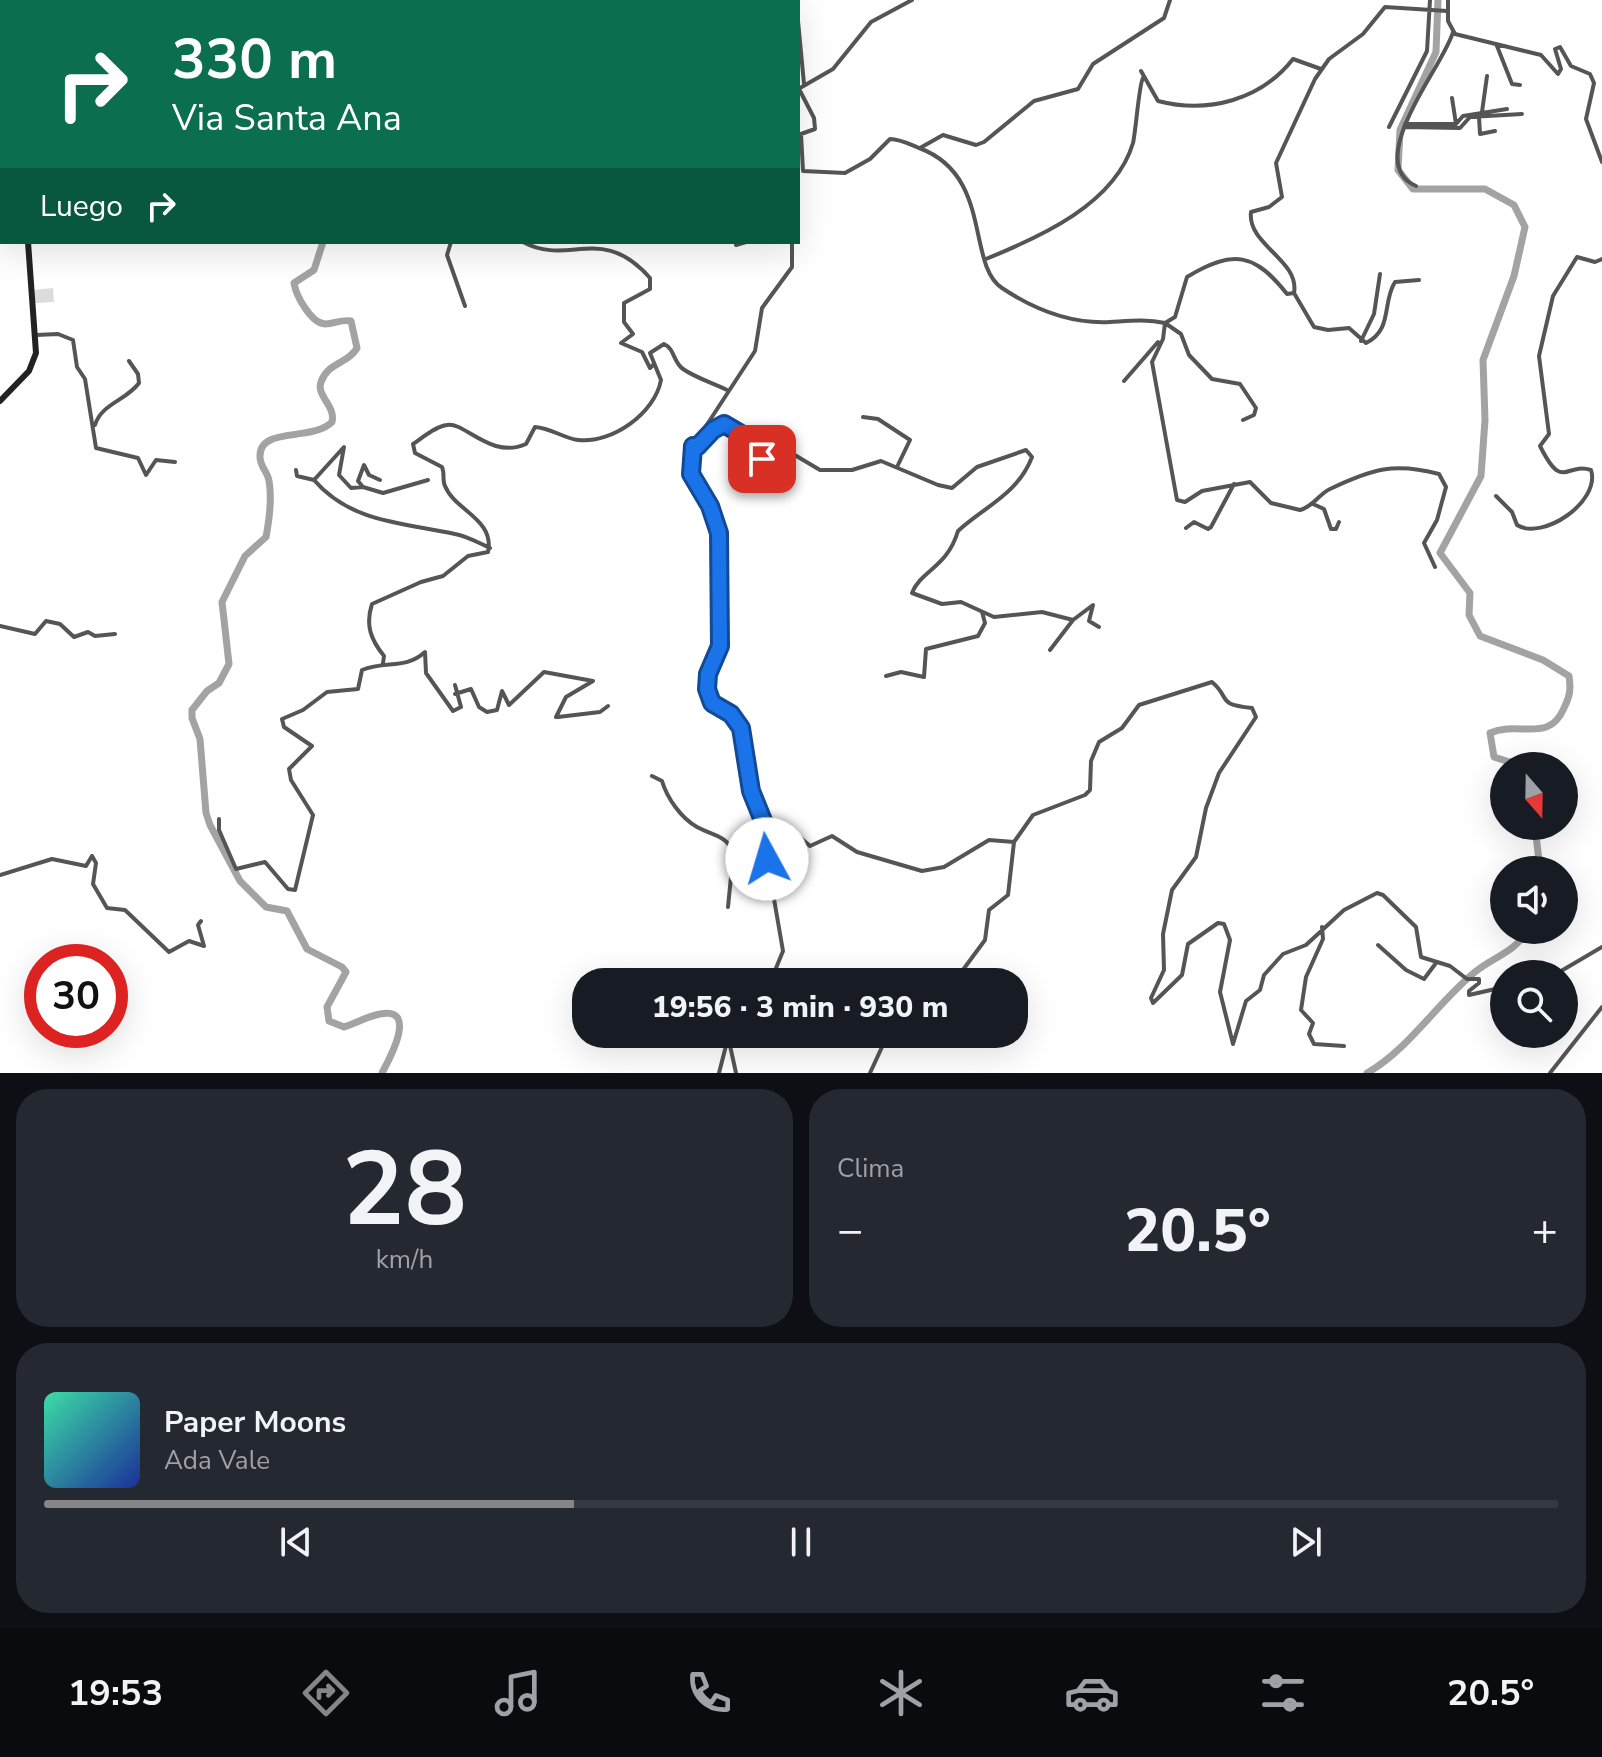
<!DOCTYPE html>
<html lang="es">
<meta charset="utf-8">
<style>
:root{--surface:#171b24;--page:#242831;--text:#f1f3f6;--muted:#9ea1a6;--line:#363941;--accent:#858687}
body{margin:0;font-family:"Nunito Sans",sans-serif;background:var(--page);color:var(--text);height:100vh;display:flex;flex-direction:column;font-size:30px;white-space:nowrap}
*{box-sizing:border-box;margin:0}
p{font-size:26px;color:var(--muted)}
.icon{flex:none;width:44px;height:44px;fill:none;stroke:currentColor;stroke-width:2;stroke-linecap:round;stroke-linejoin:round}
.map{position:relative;height:1073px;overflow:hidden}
.panel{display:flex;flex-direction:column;gap:16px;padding:16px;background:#0d0f14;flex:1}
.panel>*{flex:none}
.banner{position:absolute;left:0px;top:0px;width:800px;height:244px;box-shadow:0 8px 32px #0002;background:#0b6e4f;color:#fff;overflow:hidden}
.needle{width:52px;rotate:160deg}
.tools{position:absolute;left:1490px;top:752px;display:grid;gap:16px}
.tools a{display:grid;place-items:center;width:88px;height:88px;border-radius:50%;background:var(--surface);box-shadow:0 8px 32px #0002;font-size:40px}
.speed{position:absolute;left:24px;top:944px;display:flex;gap:16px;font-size:40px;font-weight:700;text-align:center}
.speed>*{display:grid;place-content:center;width:104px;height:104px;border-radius:50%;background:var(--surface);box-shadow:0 8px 32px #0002;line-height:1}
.speed .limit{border:12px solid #d22;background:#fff;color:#111}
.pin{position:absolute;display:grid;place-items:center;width:68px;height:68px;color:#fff;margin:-34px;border-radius:16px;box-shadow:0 4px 12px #0006}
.me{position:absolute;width:88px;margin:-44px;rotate:354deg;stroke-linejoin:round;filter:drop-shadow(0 0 6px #0008)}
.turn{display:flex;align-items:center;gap:28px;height:168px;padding:0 40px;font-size:36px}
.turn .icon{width:104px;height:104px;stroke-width:2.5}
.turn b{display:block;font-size:56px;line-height:68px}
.then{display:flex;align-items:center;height:76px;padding:0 40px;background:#0003;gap:16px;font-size:30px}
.big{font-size:60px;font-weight:800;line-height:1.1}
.panel .widget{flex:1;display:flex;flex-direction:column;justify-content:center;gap:12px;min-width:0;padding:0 28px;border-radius:32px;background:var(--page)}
.panel .dial{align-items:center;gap:0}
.dial b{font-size:104px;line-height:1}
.song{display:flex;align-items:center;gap:24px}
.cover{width:96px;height:96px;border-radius:12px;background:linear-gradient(135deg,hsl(160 70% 55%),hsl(230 70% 35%))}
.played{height:8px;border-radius:4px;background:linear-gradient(90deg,var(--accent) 35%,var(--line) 35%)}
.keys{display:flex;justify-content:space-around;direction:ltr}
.heat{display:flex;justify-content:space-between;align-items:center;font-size:44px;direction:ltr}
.panel .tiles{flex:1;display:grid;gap:16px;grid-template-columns:1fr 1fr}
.widget:last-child{grid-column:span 2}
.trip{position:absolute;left:572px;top:968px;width:456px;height:80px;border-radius:32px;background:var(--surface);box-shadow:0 8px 32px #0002;font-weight:800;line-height:80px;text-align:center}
.tab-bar{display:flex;height:128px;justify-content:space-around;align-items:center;background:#090b0e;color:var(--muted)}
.tab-bar .icon{width:56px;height:56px}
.tab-bar .active{color:var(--accent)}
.tab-bar b{font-size:36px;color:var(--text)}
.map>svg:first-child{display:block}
.green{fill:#dcdcdc}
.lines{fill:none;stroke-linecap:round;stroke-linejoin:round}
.river{stroke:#a3a3a3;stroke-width:7}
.street{stroke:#555;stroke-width:4}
.secondary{stroke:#222;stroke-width:6}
.route-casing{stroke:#114b97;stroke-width:20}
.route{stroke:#1a73e8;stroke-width:14}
</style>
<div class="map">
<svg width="1602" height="1073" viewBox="0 0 1602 1073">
<rect width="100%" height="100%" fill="#fff"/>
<path class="green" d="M 53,288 L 54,302 L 35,303 L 34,290 Z"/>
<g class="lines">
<path class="river" d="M 1438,0 L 1436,52 L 1400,130 L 1398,170 L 1413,189 L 1485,189 L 1514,205 L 1525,227 L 1514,276 L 1483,360 L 1485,420 L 1481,476 L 1440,553 L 1470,593 L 1469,615 L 1480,636 L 1543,660 L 1569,676 C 1571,689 1570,696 1564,708 C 1549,744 1519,720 1490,733 L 1494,757 L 1522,766
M 298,2 L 298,0
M 323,242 L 314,270 L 294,283 C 296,296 311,323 325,324 C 335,324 341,319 351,321 L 357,348 C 348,364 328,362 321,382 C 316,396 336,406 332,422 C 312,442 259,426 260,457 C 260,467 268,472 269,481 C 272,497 269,521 266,537 L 245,556 L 222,602 L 229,664 L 219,683 L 207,691 L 192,710 L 192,718 L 200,739 L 206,813 L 210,825 L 240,881 L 266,907 L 287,911 L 307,949 L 342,967 L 346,972 L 327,1007 L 329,1021 L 344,1027 C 356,1023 368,1016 380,1014 C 419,1006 389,1060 382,1073
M 1535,826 L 1540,870
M 1367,1073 C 1407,1051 1438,1002 1475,972 C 1493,957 1516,952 1527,930"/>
<path class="street" d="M 134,0 L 135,2
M 192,0 L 194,2
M 657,0 L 658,2
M 759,0 L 762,2
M 1448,0 L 1448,21 L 1455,34 L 1541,55 L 1558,74 L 1561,69 L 1555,49 L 1560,47 L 1571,66 L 1590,74 L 1594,83 L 1586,119 L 1602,162
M 269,2 L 270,0
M 371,2 L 371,0
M 746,2 L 746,0
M 798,21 L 804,84
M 1497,46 L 1512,84 L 1520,85
M 1141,71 L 1158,101 C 1208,114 1261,100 1293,59 L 1321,69
M 798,87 L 814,118 L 815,129 L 801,134 L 803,171 L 845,173 L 870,159 L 890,139 C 900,139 909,144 919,148 C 993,175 966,264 1002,288 C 1035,310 1070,324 1110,322 C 1129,321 1146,319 1165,323 L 1175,317 L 1187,277 C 1233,249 1255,253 1287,294 L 1294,293 C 1300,260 1247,245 1251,212 L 1269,207 L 1282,197 L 1276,163 L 1315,79 L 1329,59 L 1363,34 L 1385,7 L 1447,11
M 800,88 L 833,69 L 871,22 L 912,0
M 1452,98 L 1456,124
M 1482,112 L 1487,76
M 1479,117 L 1480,134 L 1495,131
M 1405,124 L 1456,124 L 1463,116 L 1507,109
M 1389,127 L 1427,51 L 1430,0
M 1404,127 L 1460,128 L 1470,117 L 1522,114
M 920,148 L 943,135 L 976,145 L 984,142 L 1034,101 L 1078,89 L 1093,64 L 1164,18 L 1170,0
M 0,182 L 2,182
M 1416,186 C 1361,162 1445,64 1453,32
M 0,235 L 2,235
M 451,242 L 447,255 L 465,306
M 523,242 C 569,267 602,223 650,278 L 650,289 L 624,303 L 624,322 L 633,334 L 621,343 L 642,352 L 650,368 L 654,364
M 736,245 L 746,242
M 986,259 C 1040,237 1115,204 1133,143 C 1136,130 1139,84 1143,78
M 1294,293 L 1314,327 L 1328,330 L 1349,328 L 1366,343 C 1393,330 1382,302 1395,282 L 1419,280
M 1165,323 L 1163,339 L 1152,362 L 1177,500 L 1185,502 L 1202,491 L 1250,482 L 1271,503 L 1300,510 C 1313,507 1319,494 1330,489 C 1372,469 1394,462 1439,474 L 1446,487 L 1437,520 L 1424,543 L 1435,567
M 1165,323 L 1181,334 L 1189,355 L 1212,379 L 1240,384 L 1256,408 L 1254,415 L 1243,420
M 36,335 L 58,334 L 73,340 L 77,367 L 85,379 L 96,448 L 138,458 L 146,475 L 156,460 L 175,462
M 1361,341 L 1374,314 L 1380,274
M 1124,381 L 1158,342
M 863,417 L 878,419 L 910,440 L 897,467
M 95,425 C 101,404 127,400 139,383 L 138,374 L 129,361
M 693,446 L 697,447 L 713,430 L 727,425 L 755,443 L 766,480 L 774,476 L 788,451 L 820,470 L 852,470 L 881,461 L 938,485 L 952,488 L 977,467 L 1026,450 L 1032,457 C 1018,494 984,507 958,531 C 947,568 921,570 912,593 L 942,604 L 961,602 L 994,617 L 1042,612 L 1073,620 L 1050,650
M 296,470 L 297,476 L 314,480 L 344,447 L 339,475 L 351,488 L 363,487 L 383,493 L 428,480
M 314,480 C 351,523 404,523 455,534 C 467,536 479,543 490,548
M 363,487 L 358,481 L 364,465 L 369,475 L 380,480
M 1496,496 L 1512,512 L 1517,525 C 1542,541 1601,502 1591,470 C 1565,462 1563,492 1540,446 L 1549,434 L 1539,356 L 1553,296 L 1577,257 L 1595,262 L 1602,259
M 1313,504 L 1324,509 L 1331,529 L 1336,529 L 1339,522
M 1186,528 L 1194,522 L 1208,529 L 1211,527 L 1234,484
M 1073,620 L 1093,605 L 1089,621 L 1099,627
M 0,626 L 35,634 L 46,621 L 60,624 L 74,637 L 88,632 L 95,636 L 115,634
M 383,663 L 384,656 C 371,640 365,625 372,604 L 421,582 L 443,576 L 468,556 L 488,552 C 495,519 455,511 445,486 C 442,480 445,474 442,467 L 415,453 L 413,444 C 422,438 436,426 447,425 C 464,421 491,460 526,444 L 535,427 C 551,428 563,438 578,440 C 612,444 655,413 661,380 L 650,353 L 664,344 C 675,349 673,362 683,369 C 696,378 713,383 727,390
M 886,676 L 901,672 L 924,677 L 926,649 L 978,636 L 985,623 L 982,612
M 455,694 L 471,689 L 479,707 L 487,712 L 497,710 L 502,691 L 509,705 L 544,672 L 593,681 L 566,697 L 556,717
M 558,717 L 600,712 L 608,706
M 652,776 L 662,781 C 667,798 681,818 697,827 C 719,839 729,833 736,864 L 731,877 L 728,907
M 219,819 L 219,830 L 236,869 L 265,862 L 288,889 L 295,890 L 313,815 L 291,780 L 289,769 L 312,746 L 284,727 L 282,719 L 303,710 L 327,692 L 358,689 L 362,670 C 386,660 405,670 425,652 L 426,673 L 453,711 L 461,707 L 455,685
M 766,828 L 786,842 L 795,833 L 810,846 L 832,836 L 857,852 L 922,871 L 944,867 L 989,840 L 1014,842 L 1033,815 L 1085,795 L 1090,790 L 1091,761 L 1099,742 L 1122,728 L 1139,705 L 1212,682 C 1232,699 1215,704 1252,708 L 1256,717 L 1219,773 L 1206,808 L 1196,857 L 1172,890 L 1163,934 L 1164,970 L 1151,998 L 1153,1003 L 1182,975 L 1188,944 L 1218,923 L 1224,924 L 1230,940 L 1220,992 L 1233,1044 L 1246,1001 L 1260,990 L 1264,975 L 1283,954 L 1306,945 L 1344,910 L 1377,893 L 1383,895 L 1416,927 L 1421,957 L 1450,966 L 1467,979 L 1479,979 L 1479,983 L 1469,991 L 1469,995 L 1504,987
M 92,856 L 96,863 L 93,884 L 107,908 L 125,910 L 169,952 L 189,941 L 204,946 L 198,925 L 201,921
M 0,875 L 52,859 L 86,866 L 92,856
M 1322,927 L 1323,939 L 1306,977 L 1301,1010 L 1313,1023 L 1309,1034 L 1314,1044 L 1344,1046
M 1378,945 L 1406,970 L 1424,979 L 1436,963
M 1556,974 L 1602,947
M 755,982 L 774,973 L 783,951 L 774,899 L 766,880 L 766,828 L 751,791 L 741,728 L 731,714 L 712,703 L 707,689 L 708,674 L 720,646 L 717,619 L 719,533 L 690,470 L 693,446 L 755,351 L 762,308 L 792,267 L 792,242
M 954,982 L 985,940 L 989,910 L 1008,895 L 1014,842
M 729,1041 L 736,1073
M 719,1073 L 729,1034
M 870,1073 L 888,1034
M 1550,1073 L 1602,1007"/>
<path class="secondary" d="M 491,0 L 493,2
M 399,2 L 400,2
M 0,401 L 29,371 L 36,353 L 28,242"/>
</g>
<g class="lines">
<defs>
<path id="route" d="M 762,459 L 753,441 L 724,424 L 713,430 L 697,447 L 693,446 L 691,474 L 710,506 L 719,533 L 720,646 L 708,674 L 707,689 L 712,703 L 731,714 L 741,728 L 751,791 L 766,828 L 767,859"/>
</defs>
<use href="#route" class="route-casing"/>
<use href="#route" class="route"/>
</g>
</svg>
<div class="tools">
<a><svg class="needle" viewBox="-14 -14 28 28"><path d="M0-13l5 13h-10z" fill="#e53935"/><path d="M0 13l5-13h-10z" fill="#9ea1a6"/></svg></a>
<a><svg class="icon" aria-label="sound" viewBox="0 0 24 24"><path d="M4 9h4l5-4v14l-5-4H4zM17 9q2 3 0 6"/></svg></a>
<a><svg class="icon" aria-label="search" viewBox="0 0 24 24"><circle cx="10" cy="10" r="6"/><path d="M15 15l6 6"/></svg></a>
</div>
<div class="speed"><div class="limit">30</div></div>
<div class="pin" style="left:762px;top:459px;background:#d93025"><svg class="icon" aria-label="arrive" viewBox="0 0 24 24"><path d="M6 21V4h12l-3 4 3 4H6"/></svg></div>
<svg class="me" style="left:767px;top:859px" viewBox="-20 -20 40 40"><circle r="19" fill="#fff"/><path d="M0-13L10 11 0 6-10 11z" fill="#1a73e8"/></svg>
<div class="trip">19:56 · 3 min · 930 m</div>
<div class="banner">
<div class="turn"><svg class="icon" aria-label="right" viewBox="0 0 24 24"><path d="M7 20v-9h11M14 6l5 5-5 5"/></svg><div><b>330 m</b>Via Santa Ana</div></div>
<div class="then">Luego<svg class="icon" aria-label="right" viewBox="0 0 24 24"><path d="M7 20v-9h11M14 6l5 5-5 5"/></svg></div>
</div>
</div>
<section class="panel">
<div class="tiles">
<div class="widget dial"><b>28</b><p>km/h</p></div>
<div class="widget"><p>Clima</p>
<div class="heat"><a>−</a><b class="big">20.5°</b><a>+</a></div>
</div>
<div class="widget">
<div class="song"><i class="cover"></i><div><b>Paper Moons</b><p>Ada Vale</p></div></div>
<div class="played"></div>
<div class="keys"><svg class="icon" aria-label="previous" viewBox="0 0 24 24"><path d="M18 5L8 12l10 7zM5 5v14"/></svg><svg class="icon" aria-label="pause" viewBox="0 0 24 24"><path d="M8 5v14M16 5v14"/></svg><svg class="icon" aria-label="next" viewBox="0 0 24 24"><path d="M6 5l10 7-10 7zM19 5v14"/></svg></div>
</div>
</div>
</section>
<nav class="tab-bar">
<b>19:53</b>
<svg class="icon active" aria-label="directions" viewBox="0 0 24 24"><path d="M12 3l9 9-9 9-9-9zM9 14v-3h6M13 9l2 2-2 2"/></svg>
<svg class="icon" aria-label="music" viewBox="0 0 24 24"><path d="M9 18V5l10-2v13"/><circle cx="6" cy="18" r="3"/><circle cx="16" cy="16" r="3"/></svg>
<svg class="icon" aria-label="phone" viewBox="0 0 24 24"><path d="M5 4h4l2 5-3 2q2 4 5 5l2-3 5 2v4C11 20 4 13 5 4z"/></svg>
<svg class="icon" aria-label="climate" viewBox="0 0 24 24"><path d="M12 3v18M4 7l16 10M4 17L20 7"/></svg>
<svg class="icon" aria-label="car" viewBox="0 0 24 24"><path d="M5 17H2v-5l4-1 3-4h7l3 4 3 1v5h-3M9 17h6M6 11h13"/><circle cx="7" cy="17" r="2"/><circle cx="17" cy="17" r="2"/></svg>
<svg class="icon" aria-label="filters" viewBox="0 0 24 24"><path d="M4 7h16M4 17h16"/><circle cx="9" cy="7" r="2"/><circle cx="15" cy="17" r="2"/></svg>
<b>20.5°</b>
</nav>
